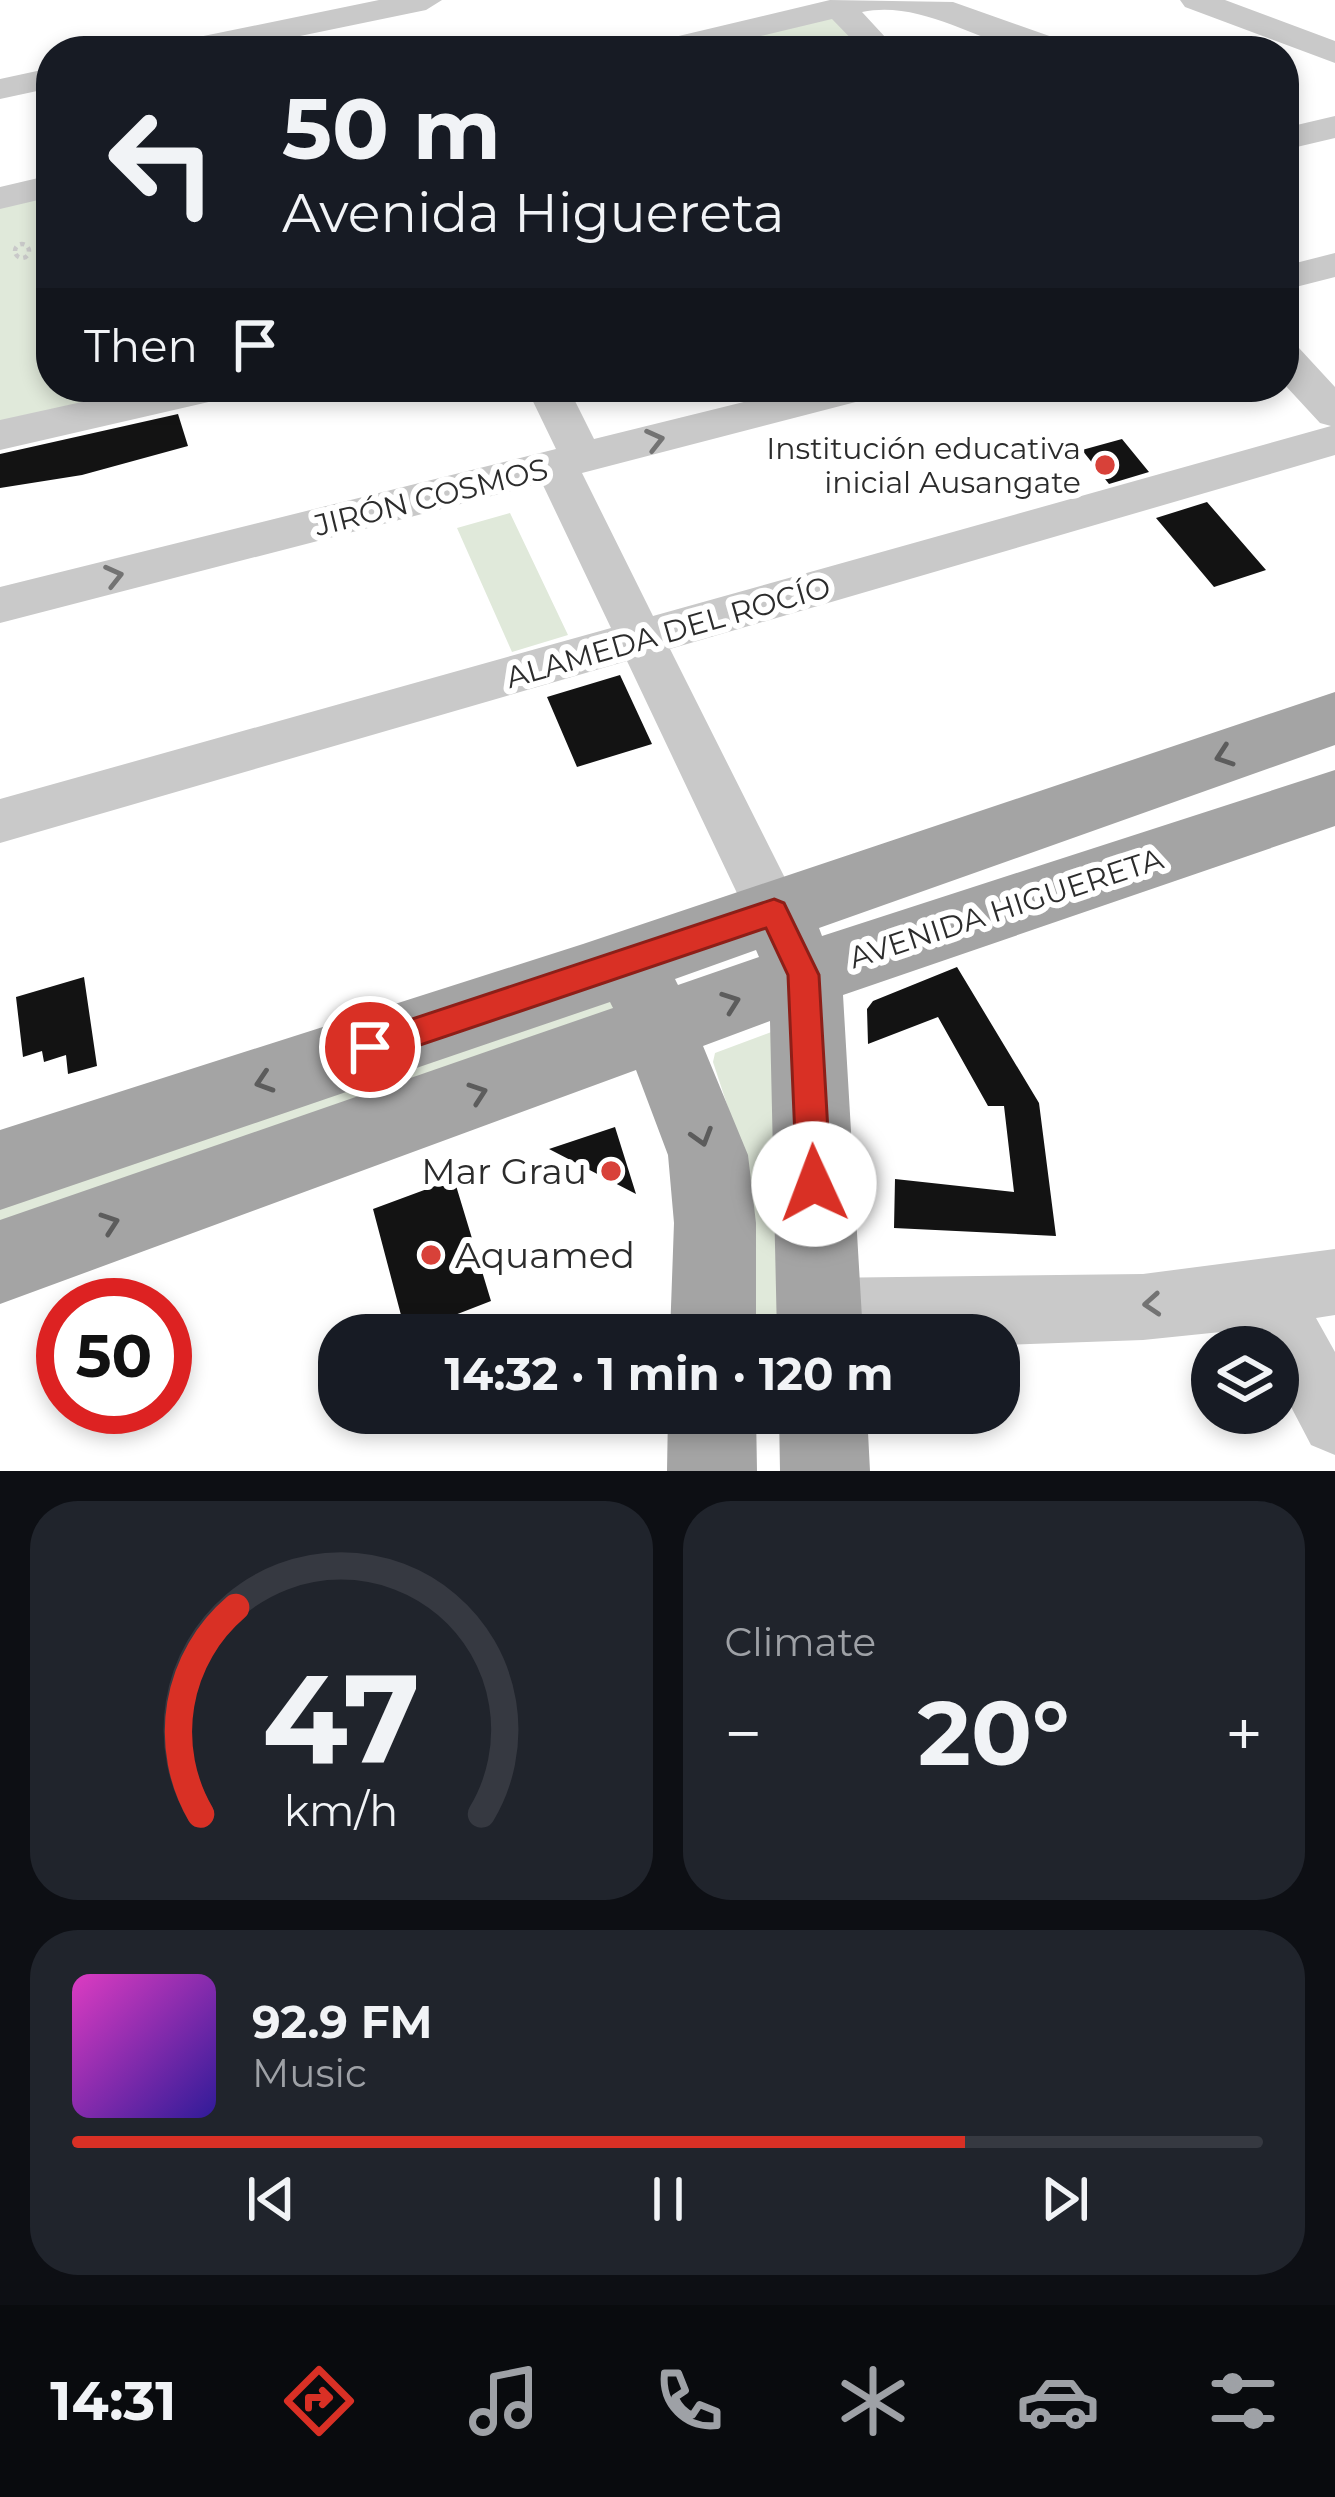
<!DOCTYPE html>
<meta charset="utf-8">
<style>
:root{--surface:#171b24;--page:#20242c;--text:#f1f3f6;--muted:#9ea1a6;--line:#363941;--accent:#d93025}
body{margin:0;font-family:Montserrat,sans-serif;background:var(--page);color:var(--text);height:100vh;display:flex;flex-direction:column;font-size:45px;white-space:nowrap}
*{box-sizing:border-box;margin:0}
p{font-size:39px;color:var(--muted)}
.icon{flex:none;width:66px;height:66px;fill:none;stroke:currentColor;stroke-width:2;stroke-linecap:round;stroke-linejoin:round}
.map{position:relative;height:1471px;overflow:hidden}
.panel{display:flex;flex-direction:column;gap:30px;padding:30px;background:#0d0f14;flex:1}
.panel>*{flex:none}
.hud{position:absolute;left:36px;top:36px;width:1263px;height:366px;border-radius:48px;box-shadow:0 6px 18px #0003;background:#171b24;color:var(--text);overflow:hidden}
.tools{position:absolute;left:1191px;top:1326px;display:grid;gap:24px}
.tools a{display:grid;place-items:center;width:108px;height:108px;border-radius:50%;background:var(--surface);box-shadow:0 6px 18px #0003;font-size:60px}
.speed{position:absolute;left:36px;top:1278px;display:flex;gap:24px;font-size:60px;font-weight:700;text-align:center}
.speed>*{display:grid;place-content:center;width:156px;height:156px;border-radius:50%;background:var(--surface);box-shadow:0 6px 18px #0003;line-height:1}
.speed .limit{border:18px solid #d22;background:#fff;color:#111}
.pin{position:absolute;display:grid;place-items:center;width:102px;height:102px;color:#fff;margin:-51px;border:6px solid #fff;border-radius:50%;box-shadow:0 3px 12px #0007}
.me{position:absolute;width:132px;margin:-66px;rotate:358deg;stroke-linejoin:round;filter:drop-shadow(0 0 9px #0008)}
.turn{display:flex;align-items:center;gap:42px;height:252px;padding:0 48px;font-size:54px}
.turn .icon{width:156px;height:156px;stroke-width:2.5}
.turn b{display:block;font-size:84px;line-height:102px}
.then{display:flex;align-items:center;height:114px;padding:0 48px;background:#0003;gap:24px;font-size:45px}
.big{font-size:90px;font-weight:700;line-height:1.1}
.panel .tile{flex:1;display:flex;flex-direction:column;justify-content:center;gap:18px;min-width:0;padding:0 42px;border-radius:48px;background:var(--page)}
.panel .dial{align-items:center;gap:0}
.dial svg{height:312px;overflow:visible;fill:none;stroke:var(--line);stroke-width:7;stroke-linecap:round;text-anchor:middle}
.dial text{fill:var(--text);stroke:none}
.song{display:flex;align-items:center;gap:36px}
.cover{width:144px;height:144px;border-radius:18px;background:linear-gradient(135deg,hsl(310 70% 55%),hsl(250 70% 35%))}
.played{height:12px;border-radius:6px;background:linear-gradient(90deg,var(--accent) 75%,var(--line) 75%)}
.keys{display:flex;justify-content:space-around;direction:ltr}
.heat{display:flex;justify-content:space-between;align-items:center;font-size:66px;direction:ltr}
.panel .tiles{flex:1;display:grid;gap:30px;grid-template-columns:1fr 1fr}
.tile:last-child{grid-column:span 2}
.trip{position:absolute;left:318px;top:1314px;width:702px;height:120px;border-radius:48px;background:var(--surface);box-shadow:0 6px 18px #0003;font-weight:700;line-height:120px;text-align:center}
.tabs{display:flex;height:192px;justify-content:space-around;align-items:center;background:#090b0e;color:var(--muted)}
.tabs .icon{width:84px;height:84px}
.tabs .selected{color:var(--accent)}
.tabs b{font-size:54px;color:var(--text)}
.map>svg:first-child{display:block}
.green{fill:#e0e9da}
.building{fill:#131313}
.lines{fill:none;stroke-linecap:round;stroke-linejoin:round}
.path{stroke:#c9c9c9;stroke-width:4.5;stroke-dasharray:4.5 4.5;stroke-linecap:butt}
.minor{fill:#c9c9c9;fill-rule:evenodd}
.major{fill:#a4a4a4;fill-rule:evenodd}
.oneway{stroke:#737373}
.oneway2{stroke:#5c5c5c}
.route{fill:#d93025;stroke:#8d1f18;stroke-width:3}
.poi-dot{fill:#d84139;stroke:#fff;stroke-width:4.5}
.labels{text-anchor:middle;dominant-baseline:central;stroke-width:12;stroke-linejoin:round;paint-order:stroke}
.poi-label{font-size:30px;fill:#2c2c2c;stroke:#fff;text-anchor:end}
.street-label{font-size:30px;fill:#2c2c2c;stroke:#fff}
.near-poi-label{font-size:36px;fill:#2c2c2c;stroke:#fff;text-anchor:end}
</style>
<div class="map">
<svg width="1335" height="1471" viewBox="0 0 1335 1471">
<rect width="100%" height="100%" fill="#fff"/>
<path class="green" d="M 836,16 L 864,51 L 676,51 Z
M 51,190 L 51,387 L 183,387 L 0,429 L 0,202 Z
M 510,513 L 568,635 L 512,652 L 457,528 Z
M 606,997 L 613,1004 L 612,1024 L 0,1242 L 0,1184 Z
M 793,1024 L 804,1335 L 753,1335 L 741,1147 L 713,1062 L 715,1053 Z"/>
<path class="building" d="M 178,414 L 188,446 L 82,475 L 0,488 L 0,454 Z
M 1122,439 L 1149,472 L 1109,484 L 1082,450 Z
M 1207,502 L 1266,570 L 1214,587 L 1156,518 Z
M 620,675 L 652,744 L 577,767 L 547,697 Z
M 957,967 L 1039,1103 L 1056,1236 L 894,1228 L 895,1179 L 1014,1192 L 1004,1106 L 988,1106 L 938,1017 L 868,1044 L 867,1009 L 873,1001 Z
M 84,977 L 97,1066 L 68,1074 L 66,1055 L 44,1062 L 42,1051 L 23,1057 L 16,997 Z
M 615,1127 L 636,1194 L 549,1149 Z
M 454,1179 L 491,1301 L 406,1334 L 373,1209 Z"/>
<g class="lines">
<path class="path" d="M15 251a7 7 0 1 1 14 0a7 7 0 1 1-14 0Z"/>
<path class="minor" d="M 379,0 L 442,0 L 426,10 L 227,51 L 162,51 L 179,41 Z
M 830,0 L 953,2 L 1072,44 L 1077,51 C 1061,51 1043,54 1028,51 C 974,40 920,0 862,12 L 898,51 L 863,51 L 832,19 L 698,51 L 640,51 L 645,44 Z
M 1180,0 L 1225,0 L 1335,41 L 1335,63 L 1185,7 Z
M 51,68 L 51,88 L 0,99 L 0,79 Z
M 1335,116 L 1335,138 L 1284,150 L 1284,128 Z
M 51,175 L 51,197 L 0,209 L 0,187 Z
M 1335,253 L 1335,277 L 1284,290 L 1284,266 Z
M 1284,344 L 1299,348 L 1335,387 L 1335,455 L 670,649 L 802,912 L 794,929 L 774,936 L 754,929 L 627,661 L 0,843 L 0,799 L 611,628 L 542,483 L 0,623 L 0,587 L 556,449 L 526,387 L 568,387 L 594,439 L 804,387 L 881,387 L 875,397 L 582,473 L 653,616 L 1331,426 L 1320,423 L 1284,384 Z
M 150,387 L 234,387 L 228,397 L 213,401 L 0,450 L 0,420 Z
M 1335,1249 L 1335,1315 L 1316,1318 L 1335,1352 L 1335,1455 L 1311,1445 L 1278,1382 L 1278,1347 L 1260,1347 L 1250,1329 L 1143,1340 L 999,1345 L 999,1335 L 797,1335 L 786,1311 L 796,1288 L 819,1278 L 1143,1274 Z"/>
<path class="major" d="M 1335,692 L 1335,745 L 819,928 L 822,936 L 1335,770 L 1335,826 L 843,995 L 863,1335 L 777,1335 L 770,1021 L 703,1046 L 748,1155 L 756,1223 L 756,1335 L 670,1335 L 674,1223 L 668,1155 L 636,1070 L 0,1304 L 0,1220 L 613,1008 L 610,1002 L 0,1210 L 0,1130 L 583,944 ZM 756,950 L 759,957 L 678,985 L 675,979 Z
M 668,1413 L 756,1413 L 757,1471 L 667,1471 Z
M 779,1413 L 867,1413 L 870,1471 L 780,1471 Z"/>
</g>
<defs><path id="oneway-chevron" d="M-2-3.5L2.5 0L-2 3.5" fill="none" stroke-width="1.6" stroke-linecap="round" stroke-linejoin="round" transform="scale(3)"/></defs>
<g class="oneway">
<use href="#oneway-chevron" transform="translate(655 440) rotate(-14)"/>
<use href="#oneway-chevron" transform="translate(114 576) rotate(-14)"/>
<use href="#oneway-chevron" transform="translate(1152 1304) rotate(176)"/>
</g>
<g class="oneway2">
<use href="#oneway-chevron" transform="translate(1224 756) rotate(161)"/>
<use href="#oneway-chevron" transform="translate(731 1002) rotate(-20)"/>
<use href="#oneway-chevron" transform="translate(264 1082) rotate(162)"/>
<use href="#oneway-chevron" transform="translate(478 1093) rotate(-19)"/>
<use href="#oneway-chevron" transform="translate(702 1137) rotate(73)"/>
<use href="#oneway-chevron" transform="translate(110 1223) rotate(-19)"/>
</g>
<path class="route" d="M 774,899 L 784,903 L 819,975 L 831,1184 L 826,1196 L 814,1200 L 802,1196 L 797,1184 L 788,975 L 766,928 L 370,1062 L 359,1058 L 354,1047 L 359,1037 L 370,1033 Z"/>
<g class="poi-dot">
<circle cx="1105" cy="465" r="12"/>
<circle cx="611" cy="1171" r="12"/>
<circle cx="431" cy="1255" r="12"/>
</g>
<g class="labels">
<g class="poi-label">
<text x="1081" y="448">Institución educativa<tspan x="1081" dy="34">inicial Ausangate</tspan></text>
</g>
<g class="street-label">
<text transform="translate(431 497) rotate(-14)">JIRÓN COSMOS</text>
<text transform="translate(668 632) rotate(-16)">ALAMEDA DEL ROCÍO</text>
<text transform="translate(1006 908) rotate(-18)">AVENIDA HIGUERETA</text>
</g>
<g class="near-poi-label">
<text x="587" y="1171">Mar Grau</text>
<text x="455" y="1255" text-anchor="start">Aquamed</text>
</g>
</g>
</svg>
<div class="tools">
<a><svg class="icon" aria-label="layers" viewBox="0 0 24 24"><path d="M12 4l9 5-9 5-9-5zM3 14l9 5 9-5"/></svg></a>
</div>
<div class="speed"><div class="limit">50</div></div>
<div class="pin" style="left:370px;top:1047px;background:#d93025"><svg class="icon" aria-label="arrive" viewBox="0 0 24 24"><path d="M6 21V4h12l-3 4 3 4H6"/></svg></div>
<svg class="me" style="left:814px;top:1184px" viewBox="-20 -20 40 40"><circle r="19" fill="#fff"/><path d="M0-13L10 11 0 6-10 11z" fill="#d93025"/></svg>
<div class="trip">14:32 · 1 min · 120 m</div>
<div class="hud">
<div class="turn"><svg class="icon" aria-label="left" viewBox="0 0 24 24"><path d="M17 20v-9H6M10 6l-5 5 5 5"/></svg><div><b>50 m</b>Avenida Higuereta</div></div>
<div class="then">Then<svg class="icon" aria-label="arrive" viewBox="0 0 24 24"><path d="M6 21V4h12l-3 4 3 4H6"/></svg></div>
</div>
</div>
<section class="panel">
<div class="tiles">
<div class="tile dial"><svg viewBox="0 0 100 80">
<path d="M14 69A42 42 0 1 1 86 69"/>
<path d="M14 69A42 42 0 0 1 23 16" stroke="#d93025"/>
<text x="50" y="56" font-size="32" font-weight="700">47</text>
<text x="50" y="72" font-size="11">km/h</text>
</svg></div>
<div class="tile"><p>Climate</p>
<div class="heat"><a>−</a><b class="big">20°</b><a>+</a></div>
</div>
<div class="tile">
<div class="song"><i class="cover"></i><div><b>92.9 FM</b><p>Music</p></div></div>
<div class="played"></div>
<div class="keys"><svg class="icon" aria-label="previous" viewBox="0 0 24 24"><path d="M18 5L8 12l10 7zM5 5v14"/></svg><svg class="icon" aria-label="pause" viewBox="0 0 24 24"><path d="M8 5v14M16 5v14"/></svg><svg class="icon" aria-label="next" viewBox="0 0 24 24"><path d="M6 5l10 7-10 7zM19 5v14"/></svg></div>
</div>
</div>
</section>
<nav class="tabs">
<b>14:31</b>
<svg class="icon selected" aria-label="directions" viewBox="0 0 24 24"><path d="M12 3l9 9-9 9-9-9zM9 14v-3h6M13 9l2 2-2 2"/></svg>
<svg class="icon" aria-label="music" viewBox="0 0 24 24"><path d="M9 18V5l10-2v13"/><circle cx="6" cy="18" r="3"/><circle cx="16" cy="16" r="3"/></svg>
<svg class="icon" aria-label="phone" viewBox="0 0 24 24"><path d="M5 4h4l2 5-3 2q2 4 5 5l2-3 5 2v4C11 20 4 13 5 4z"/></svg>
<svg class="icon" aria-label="climate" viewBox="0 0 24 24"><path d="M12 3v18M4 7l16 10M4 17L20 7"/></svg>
<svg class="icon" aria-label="car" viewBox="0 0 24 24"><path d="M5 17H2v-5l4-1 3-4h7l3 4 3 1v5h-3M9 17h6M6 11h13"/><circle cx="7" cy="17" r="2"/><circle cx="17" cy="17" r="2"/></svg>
<svg class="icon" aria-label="filters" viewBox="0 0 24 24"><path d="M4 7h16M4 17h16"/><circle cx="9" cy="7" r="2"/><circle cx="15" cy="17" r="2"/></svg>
</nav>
